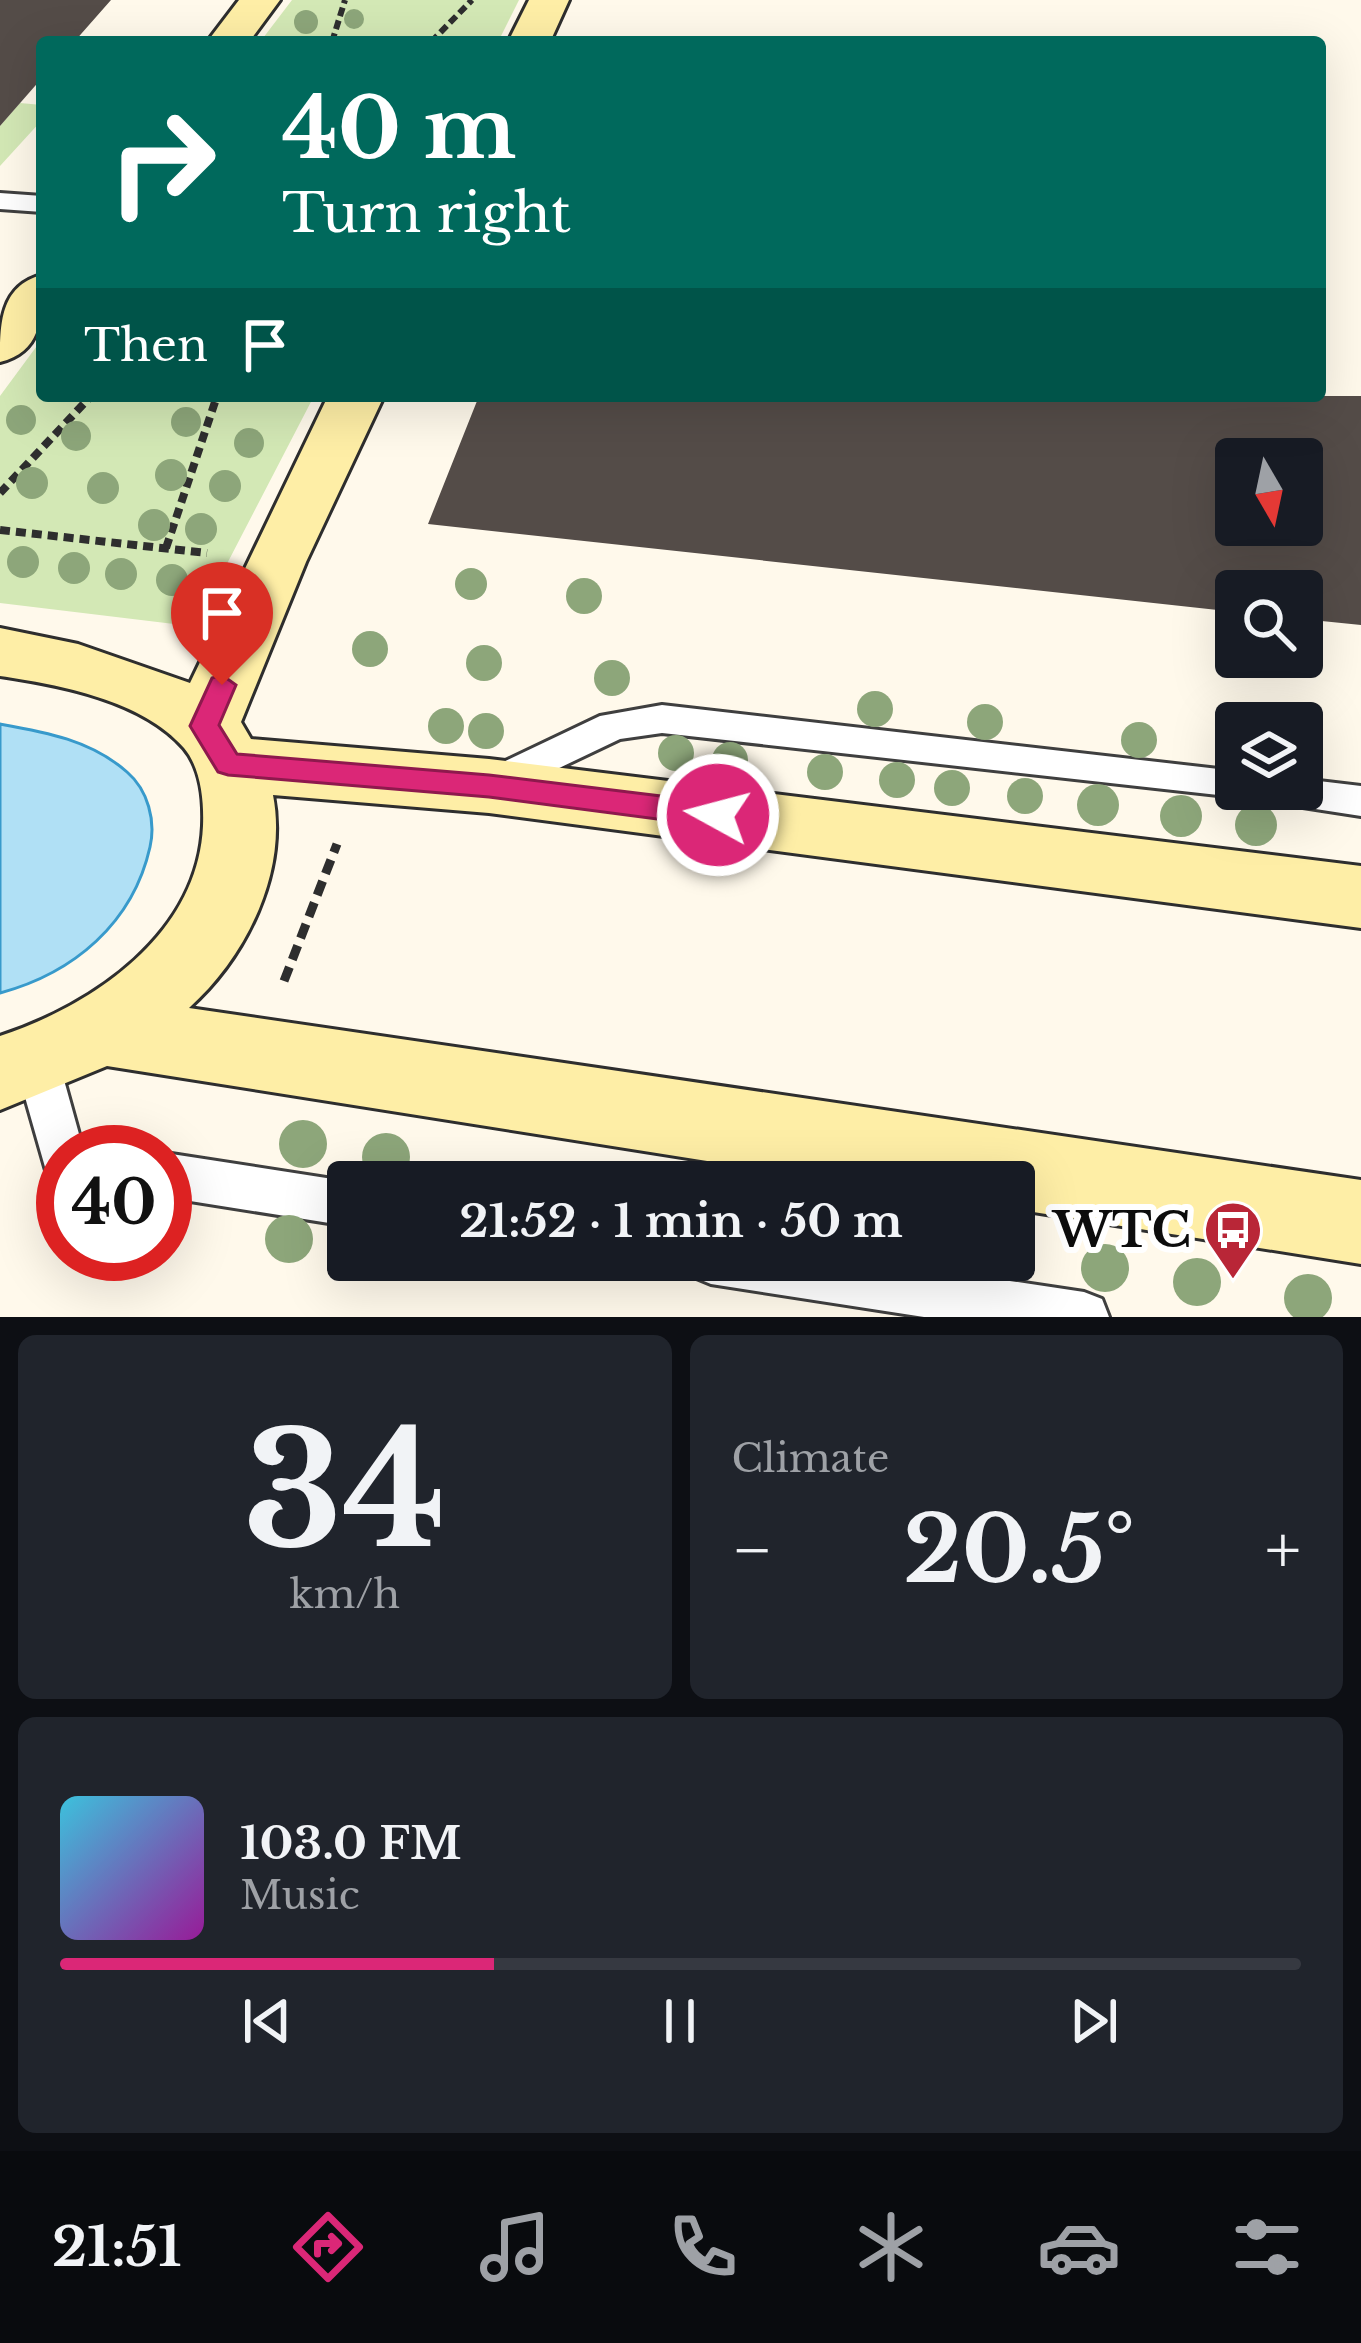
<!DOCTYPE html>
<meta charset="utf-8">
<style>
:root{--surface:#171b24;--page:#20242c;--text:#f1f3f6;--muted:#9ea1a6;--line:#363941;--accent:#db2777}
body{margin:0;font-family:"Libre Baskerville",serif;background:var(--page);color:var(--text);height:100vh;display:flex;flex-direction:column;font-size:45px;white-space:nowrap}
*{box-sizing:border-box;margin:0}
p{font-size:39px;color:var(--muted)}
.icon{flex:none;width:66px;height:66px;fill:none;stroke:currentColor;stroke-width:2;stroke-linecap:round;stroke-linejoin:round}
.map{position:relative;height:1317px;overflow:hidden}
.details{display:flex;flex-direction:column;gap:18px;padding:18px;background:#0d0f14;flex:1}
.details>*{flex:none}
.guide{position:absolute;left:36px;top:36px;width:1290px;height:366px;border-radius:12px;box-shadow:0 12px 48px #0002;background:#00695c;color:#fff;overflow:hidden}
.needle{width:78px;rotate:171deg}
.buttons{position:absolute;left:1215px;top:438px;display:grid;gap:24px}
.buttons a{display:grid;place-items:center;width:108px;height:108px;border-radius:12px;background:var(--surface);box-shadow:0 12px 48px #0002;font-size:60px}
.speed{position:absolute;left:36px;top:1125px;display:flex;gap:24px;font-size:60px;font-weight:700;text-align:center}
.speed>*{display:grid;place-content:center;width:156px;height:156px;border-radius:50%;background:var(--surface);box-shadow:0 12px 48px #0002;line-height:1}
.speed .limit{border:18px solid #d22;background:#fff;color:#111}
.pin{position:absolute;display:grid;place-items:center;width:102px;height:102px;color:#fff;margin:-123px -51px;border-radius:50% 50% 50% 0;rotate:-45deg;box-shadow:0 0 12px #0007}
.pin .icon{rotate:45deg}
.me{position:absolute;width:132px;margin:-66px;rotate:277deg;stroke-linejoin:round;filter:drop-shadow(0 0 9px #0008)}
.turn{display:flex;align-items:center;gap:42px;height:252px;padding:0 48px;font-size:54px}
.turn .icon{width:156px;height:156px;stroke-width:2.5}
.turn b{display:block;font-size:84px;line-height:102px}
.then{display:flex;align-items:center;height:114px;padding:0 48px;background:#0003;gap:24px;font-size:45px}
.big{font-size:90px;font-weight:700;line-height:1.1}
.details .card{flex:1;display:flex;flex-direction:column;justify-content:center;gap:18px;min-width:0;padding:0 42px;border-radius:18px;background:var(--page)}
.details .dial{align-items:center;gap:0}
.dial b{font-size:156px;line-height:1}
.song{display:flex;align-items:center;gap:36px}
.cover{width:144px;height:144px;border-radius:18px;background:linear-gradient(135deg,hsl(190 70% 55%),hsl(300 70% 35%))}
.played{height:12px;border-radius:6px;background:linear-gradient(90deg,var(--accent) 35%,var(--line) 35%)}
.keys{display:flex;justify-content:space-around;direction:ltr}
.heat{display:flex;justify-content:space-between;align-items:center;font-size:66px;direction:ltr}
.details .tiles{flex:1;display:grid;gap:18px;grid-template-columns:1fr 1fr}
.card:last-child{grid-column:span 2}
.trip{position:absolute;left:327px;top:1161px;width:708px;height:120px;border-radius:12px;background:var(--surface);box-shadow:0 12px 48px #0002;font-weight:700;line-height:120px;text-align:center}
.tabs{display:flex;height:192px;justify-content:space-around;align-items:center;background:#090b0e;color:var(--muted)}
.tabs .icon{width:84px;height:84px}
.tabs .current{color:var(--accent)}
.tabs b{font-size:54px;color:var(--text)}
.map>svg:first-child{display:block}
.green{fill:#d3e8b5}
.water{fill:#b0e0f5;stroke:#389acb;stroke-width:3}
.building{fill:#544c48;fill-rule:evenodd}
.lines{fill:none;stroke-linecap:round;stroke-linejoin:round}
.lane-casing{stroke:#3f3f3f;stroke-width:6}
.secondary-casing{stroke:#2e2e2e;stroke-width:6}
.path-far2{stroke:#2e2e2e;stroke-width:6;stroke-dasharray:9 4.5;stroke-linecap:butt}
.path-far1{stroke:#2e2e2e;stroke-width:8;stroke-dasharray:10 6;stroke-linecap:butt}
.path{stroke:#2e2e2e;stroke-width:9;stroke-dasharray:15 8;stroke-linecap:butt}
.lane{fill:#fff;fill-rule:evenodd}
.secondary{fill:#feeea6;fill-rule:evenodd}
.tree{fill:#8da67a}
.route{fill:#db2777;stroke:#8e194d;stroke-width:3}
.labels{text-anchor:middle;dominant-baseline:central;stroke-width:12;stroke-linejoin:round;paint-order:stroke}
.near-poi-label{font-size:48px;font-weight:bold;fill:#0c0c0c;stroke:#fff;text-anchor:end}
</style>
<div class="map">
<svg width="1361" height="1317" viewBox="0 0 1361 1317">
<rect width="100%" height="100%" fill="#fff9eb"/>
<path class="green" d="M 292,0 L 519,0 L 498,42 L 260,42 Z
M 20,103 L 42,105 L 42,120 L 0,166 L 0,126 Z
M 42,339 L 42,396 L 314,396 L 202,612 L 191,621 L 174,624 L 0,603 L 0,396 Z"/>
<path class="water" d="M 0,724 C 45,732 91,740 127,772 C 148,790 156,821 150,847 C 133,923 74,973 0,993 Z"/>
<path class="building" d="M 0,0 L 111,0 L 74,42 L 42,42 L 42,78 L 0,126 Z
M 479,396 L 1361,396 L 1361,625 L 1302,619 L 1302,591 L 1236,591 L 1236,612 L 428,524 ZM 1236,459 L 1302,459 L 1302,525 L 1236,525 Z"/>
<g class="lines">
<defs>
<path id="lane" d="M 0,193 L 42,196 L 42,212 L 0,209 Z
M 662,705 L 1236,771 L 1236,789 L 1302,789 L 1302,779 L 1361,786 L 1361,816 L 1245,798 L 662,733 L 620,739 L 490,801 L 476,797 L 471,786 L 476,775 L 600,716 Z
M 37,1042 L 53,1048 L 59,1062 L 84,1152 L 63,1152 L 63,1181 L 47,1174 L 15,1062 L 21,1048 Z
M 165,1153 L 352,1182 L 348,1226 L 165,1197 Z
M 687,1260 L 870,1260 L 1084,1292 L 1102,1299 L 1109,1317 L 924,1317 L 711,1284 L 694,1277 Z"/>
<path id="secondary" d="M 239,0 L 280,0 L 249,42 L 207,42 Z
M 529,0 L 569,0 L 550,42 L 508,42 Z
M 42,275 C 42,314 44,351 0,362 C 0,324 0,286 42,275 Z
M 328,396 L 384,396 L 306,562 L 241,722 L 251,739 L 489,759 L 1361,866 L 1361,928 L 489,813 L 273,795 C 288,872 246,957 189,1008 L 1361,1180 L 1361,1264 L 1014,1209 L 1014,1182 L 840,1182 L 107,1066 L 0,1110 L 0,1036 C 94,1005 198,934 203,826 C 204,801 201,768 184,748 C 142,700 60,685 0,676 L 0,628 L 78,644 L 190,683 Z"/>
</defs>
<use href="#lane" class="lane-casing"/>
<use href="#secondary" class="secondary-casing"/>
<path class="path-far2" d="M 332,42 L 345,0
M 431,42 L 472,0"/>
<path class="path-far1" d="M 0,493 L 91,396
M 0,530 L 207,553
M 166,548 L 217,396"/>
<path class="path" d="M 284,981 L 337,844"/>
<use href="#lane" class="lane"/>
<use href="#secondary" class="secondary"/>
</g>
<g class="tree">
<circle cx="354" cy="19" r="10"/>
<circle cx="306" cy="22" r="12"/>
<circle cx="21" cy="420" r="15"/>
<circle cx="186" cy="422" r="15"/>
<circle cx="76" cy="436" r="15"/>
<circle cx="249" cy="443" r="15"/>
<circle cx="171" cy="475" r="16"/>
<circle cx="32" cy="483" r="16"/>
<circle cx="225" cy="486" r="16"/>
<circle cx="103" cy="488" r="16"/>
<circle cx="154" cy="525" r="16"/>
<circle cx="201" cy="529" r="16"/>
<circle cx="23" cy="562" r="16"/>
<circle cx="74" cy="568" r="16"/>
<circle cx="121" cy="574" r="16"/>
<circle cx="172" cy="580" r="16"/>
<circle cx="471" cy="584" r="16"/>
<circle cx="584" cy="596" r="18"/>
<circle cx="370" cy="649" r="18"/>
<circle cx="484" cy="663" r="18"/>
<circle cx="612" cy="678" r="18"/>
<circle cx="875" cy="709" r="18"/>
<circle cx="985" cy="722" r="18"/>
<circle cx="446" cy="726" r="18"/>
<circle cx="486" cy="731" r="18"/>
<circle cx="1139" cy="740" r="18"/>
<circle cx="676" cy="753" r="18"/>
<circle cx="730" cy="760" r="18"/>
<circle cx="825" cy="772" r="18"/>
<circle cx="897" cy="780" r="18"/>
<circle cx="952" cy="788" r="18"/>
<circle cx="1025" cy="796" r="18"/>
<circle cx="1098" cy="805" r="21"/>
<circle cx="1181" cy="816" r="21"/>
<circle cx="1256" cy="825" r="21"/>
<circle cx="303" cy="1144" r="24"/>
<circle cx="386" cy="1157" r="24"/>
<circle cx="289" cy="1239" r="24"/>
<circle cx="1105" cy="1268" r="24"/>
<circle cx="1197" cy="1282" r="24"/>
<circle cx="1308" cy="1298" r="24"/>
</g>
<path class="route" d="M 222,675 L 236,685 L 219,725 L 237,754 L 489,775 L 718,803 L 733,815 L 718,827 L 489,797 L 228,775 L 218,772 L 190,726 L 212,678 Z"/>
<defs>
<symbol id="bus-pin" viewBox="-11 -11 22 30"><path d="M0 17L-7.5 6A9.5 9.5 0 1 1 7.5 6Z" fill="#b92637" stroke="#fff"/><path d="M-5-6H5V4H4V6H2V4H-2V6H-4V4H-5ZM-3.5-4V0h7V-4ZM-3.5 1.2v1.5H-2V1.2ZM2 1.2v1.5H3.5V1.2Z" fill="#fff"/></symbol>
</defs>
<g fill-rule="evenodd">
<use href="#bus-pin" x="1200" y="1197" width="66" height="90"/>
</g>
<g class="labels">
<g class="near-poi-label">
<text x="1191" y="1230">WTC</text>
</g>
</g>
</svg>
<div class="buttons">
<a><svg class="needle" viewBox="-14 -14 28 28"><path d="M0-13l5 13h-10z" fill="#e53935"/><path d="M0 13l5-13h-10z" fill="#9ea1a6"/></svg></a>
<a><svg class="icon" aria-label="search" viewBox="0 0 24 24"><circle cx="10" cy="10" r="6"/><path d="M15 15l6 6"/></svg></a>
<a><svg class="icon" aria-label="layers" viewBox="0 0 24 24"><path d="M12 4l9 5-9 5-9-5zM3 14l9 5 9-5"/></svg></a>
</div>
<div class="speed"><div class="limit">40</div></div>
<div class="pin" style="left:222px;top:685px;background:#d93025"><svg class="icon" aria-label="arrive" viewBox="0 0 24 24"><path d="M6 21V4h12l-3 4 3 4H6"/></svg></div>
<svg class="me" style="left:718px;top:815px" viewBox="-20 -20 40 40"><circle r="17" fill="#db2777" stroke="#fff" stroke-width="3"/><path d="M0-11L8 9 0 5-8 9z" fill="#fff"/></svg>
<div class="trip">21:52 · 1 min · 50 m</div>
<div class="guide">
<div class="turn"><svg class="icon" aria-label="right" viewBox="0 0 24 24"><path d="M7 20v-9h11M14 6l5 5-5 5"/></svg><div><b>40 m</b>Turn right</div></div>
<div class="then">Then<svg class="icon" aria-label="arrive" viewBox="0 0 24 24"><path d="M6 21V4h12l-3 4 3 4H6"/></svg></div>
</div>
</div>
<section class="details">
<div class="tiles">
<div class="card dial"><b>34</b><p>km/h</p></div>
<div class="card"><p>Climate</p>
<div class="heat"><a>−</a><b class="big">20.5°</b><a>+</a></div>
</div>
<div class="card">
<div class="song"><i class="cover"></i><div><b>103.0 FM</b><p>Music</p></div></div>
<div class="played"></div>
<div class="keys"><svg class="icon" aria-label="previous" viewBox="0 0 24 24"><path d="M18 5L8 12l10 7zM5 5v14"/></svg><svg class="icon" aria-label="pause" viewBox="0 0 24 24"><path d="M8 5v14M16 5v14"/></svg><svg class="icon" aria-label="next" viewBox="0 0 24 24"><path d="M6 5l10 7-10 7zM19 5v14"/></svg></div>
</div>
</div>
</section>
<nav class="tabs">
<b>21:51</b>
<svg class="icon current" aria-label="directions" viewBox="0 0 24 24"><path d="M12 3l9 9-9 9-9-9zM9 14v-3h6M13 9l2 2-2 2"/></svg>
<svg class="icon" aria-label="music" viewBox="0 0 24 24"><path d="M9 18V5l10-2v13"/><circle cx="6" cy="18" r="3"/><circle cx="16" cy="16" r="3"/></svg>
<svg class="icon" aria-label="phone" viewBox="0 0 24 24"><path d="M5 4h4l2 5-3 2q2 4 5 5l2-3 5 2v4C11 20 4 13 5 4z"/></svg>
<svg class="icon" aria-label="climate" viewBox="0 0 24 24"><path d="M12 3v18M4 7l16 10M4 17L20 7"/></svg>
<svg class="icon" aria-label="car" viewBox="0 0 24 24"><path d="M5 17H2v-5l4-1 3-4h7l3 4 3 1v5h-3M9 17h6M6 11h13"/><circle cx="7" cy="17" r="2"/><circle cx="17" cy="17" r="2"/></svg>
<svg class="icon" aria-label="filters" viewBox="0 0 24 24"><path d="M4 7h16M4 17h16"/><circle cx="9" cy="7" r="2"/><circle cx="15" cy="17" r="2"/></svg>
</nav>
